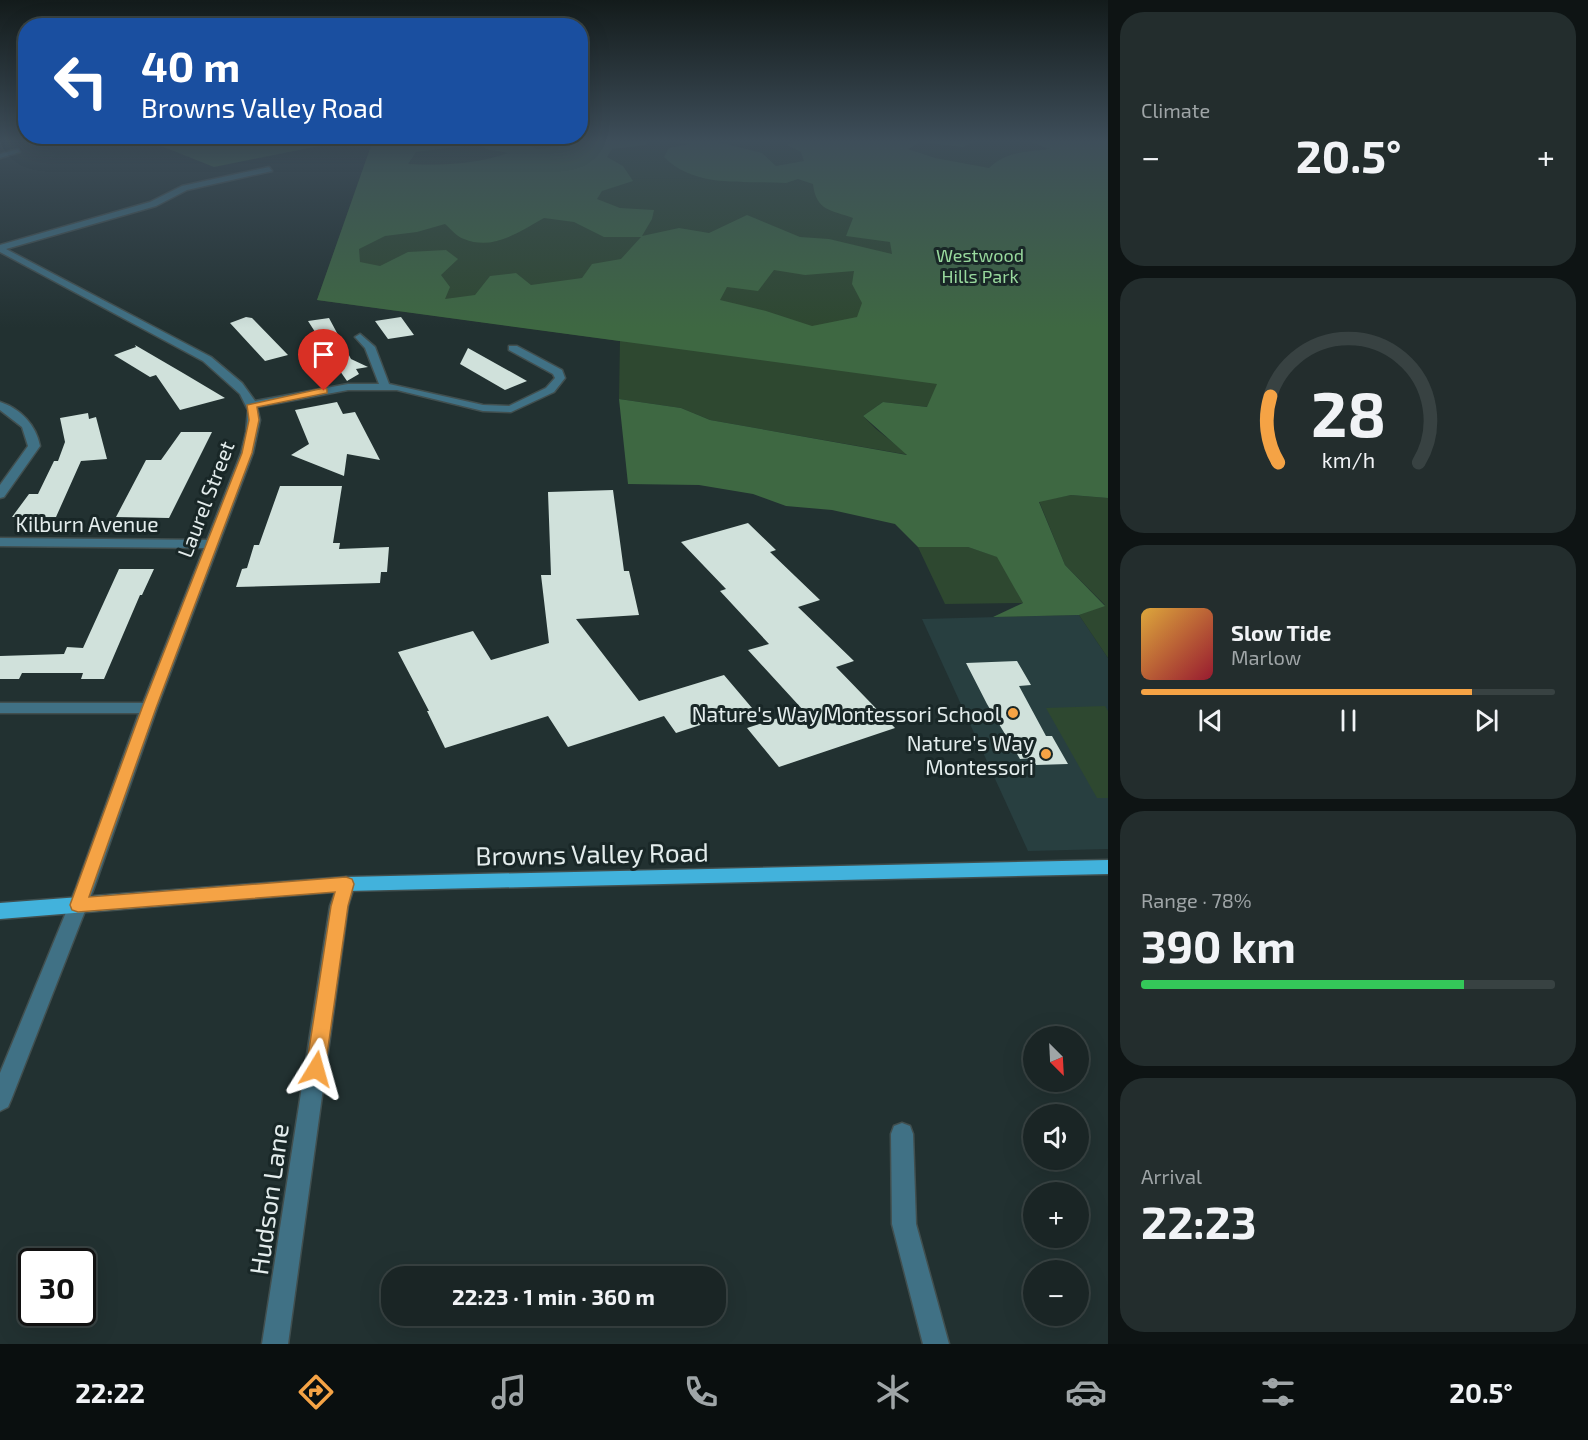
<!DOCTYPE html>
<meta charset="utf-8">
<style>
:root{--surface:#1a2525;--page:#232d2d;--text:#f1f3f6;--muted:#9fa5a7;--line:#384242;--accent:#f5a345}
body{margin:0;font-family:"Exo 2",sans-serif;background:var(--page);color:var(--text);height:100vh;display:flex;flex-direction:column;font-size:22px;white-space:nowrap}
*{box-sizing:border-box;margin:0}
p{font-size:20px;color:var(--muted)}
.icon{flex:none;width:33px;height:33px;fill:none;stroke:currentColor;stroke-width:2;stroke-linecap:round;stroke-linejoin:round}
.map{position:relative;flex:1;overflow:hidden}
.sheet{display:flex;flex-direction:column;gap:12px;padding:12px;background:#0e1414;width:480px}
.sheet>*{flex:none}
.top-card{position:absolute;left:18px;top:18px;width:570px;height:126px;border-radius:24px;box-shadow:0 6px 24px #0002,0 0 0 2px var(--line);background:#1a4fa0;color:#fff;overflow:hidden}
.needle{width:39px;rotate:156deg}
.fabs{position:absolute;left:1023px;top:1026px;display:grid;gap:12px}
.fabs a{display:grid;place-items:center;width:66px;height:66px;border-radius:50%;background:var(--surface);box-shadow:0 6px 24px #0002,0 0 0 2px var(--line);font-size:30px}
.speed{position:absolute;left:18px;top:1248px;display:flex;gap:12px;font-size:30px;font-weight:700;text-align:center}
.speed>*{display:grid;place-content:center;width:78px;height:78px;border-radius:50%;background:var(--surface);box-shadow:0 6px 24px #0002,0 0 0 2px var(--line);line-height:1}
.speed .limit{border:3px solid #111;border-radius:9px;background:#fff;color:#111}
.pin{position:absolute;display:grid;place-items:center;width:51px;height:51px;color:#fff;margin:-62px -26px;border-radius:50% 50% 50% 0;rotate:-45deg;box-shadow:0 0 6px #0007}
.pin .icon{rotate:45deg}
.me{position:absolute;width:66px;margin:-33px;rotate:8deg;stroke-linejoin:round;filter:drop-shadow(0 0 4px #0008)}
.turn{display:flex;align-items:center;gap:21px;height:126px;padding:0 24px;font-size:27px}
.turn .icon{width:78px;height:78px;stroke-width:2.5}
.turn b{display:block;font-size:42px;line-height:51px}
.big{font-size:45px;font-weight:700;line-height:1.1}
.sheet .widget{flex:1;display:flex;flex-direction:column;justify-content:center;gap:9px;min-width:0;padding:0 21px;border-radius:24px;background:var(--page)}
.sheet .dial{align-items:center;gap:0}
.dial svg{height:156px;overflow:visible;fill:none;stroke:var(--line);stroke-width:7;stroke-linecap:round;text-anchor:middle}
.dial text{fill:var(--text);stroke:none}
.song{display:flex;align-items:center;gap:18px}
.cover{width:72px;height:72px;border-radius:9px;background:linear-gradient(135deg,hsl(40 70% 55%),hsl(350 70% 35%))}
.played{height:6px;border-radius:3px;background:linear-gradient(90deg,var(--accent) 80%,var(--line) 80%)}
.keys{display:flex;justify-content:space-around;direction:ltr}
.heat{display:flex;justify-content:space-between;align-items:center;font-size:33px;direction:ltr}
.charge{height:9px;border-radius:4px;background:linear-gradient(90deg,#34c759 78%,var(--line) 0)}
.trip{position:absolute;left:381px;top:1266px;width:345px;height:60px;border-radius:24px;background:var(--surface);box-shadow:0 6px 24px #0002,0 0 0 2px var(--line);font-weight:700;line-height:60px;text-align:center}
.menu{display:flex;height:96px;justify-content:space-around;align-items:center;background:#0a0f0f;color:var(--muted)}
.menu .icon{width:42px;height:42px}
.menu .selected{color:var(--accent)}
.menu b{font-size:27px;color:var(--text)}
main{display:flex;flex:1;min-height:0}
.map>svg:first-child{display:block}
.built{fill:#283f40}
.green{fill:#2e4830}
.forest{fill:#3e6842;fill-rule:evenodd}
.building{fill:#d0e1db}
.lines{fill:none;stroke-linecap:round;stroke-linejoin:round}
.minor-casing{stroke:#414f4f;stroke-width:3}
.major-casing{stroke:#414f4f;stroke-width:3}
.minor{fill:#407185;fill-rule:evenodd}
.major{fill:#42b2dc;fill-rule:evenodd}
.route{fill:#f5a345;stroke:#9f6a2d;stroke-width:1.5}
.poi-dot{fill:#f5a345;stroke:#192727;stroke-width:2}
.labels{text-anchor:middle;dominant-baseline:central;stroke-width:6;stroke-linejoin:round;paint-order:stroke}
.far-park-label{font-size:18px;fill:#98d99d;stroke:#192727}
.street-label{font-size:21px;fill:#e3ecec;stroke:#192727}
.poi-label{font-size:21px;fill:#e3ecec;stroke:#192727;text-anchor:end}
.near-street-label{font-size:26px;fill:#e3ecec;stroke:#192727}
</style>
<main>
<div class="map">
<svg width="1108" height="1344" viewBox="0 0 1108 1344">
<rect width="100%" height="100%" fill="#223131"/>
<path class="built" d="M 1079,615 L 1108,658 L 1108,849 L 1028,851 L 922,619 Z"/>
<path class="green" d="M 373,140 L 1108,140 L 928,407 L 883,402 L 863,416 L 876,429 L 909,455 L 710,420 L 681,408 L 619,399 L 620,341 L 317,300 Z
M 1071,495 L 1108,498 L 1108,658 L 1079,615 L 1105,605 L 1065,565 L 1039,501 Z
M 918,547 L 968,547 L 998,557 L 1023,603 L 945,604 Z
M 1105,706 L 1108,711 L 1108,798 L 1097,798 L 1046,708 Z"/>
<path class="forest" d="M 146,140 L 550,140 L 528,146 L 538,149 L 600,140 L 648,140 L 646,145 L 612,149 L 607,157 L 623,166 L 633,181 L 602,191 L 597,199 L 620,208 L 654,210 L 652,219 L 642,236 L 679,228 L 709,233 L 747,215 L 800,237 L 829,239 L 892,254 L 890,242 L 846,236 L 853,218 C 831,210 816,211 813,184 L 798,179 L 786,183 C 744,180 696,189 664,157 L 669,148 L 690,144 L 664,140 L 710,140 L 762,153 L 776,166 L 804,161 L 801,152 L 787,145 L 797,140 L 973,140 L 976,141 L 963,147 L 920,142 L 908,149 L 935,158 L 989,168 C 1007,151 1026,152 1049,149 L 1026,140 L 1108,140 L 1108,498 L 1071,495 L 1039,502 L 1065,565 L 1105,606 L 1079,615 L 993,617 L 1023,603 L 997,557 L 968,547 L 918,547 L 895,524 L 832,510 L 786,506 L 753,494 L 699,485 L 628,484 L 619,399 L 681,408 L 710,420 L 907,455 L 863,416 L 883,402 L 927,407 L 937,384 L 317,300 L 371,146 L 324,145 L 214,167 ZM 480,144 L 486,149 L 508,153 C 477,164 441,166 408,164 L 416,152 ZM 544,218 L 574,222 L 604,237 L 641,237 L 621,259 L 592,264 L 582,278 L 531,285 L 516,273 L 490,276 L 475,295 L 445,299 L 450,287 L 441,275 L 458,259 L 446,250 L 408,252 L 380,266 L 360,262 L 359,249 L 385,236 L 417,232 L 445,224 C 451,229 457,237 464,239 C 493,251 519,232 544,218 ZM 774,270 L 805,275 L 854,271 L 852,284 L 862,303 L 857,317 L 812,326 L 766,311 L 720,300 L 727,287 L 758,291 Z"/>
<path class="building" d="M 246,317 L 252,318 L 288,355 L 265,361 L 230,323 Z
M 401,317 L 414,335 L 388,339 L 375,321 Z
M 329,318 L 351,359 L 368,367 L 356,369 L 359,374 L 347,381 L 340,371 L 312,376 L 303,356 L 328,352 L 308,321 Z
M 135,345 L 183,373 L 225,398 L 180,410 L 156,375 L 150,377 L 114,355 L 136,347 Z
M 468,348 L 527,381 L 505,390 L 460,364 Z
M 337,402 L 343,414 L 355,412 L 380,460 L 347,454 L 344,476 L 291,455 L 309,444 L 295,410 Z
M 88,413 L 89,419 L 96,417 L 107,459 L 81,461 L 56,517 L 12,517 L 29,494 L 38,494 L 54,461 L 58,461 L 65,442 L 60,418 Z
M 181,432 L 212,432 L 169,518 L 116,517 L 146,460 L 161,460 Z
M 280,486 L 342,486 L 333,543 L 340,543 L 339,549 L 389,547 L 387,572 L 381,572 L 380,583 L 236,587 L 242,569 L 247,568 L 254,545 L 259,545 Z
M 613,490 L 624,571 L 629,571 L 639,615 L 576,619 L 639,701 L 724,675 L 752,708 L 676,733 L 664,716 L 568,747 L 548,716 L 445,748 L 427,711 L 429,711 L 398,652 L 473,631 L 491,660 L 549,643 L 541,575 L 551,575 L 548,492 Z
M 748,523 L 776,550 L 770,552 L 820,600 L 798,607 L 854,661 L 836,667 L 895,728 L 779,767 L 747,728 L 803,710 L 748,650 L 769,644 L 720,591 L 726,589 L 681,542 Z
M 119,569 L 154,569 L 142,595 L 140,595 L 104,679 L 81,679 L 83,673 L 22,673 L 19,679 L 0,679 L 0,656 L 64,654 L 67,647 L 83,648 Z
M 1017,661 L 1031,685 L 1019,686 L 1046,736 L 1052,736 L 1068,764 L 1036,765 L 1033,758 L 1020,759 L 987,704 L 966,663 Z"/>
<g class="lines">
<defs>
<path id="minor" d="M 18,149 L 20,152 L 0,158 L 0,154 Z
M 269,167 L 272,171 L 187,190 L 156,206 L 6,249 L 211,357 L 242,383 L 255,401 L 348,384 L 379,384 L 365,348 L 355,337 L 360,334 L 375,347 L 389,384 L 483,405 L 509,406 L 546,388 L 555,378 L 553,374 L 509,350 L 509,346 L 517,346 L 562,370 L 565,378 L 554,392 L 511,412 L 483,411 L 397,390 L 348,390 L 257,407 L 260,420 L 253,453 L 157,708 L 94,888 L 11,1100 L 8,1107 L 0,1111 L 0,1073 L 76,888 L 139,713 L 0,713 L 0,703 L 143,703 L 204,548 L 0,546 L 0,538 L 207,540 L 241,453 L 246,432 L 248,410 L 240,394 L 203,361 L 0,252 L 0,245 L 150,202 L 182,186 Z
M 0,402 C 21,409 36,425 40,446 L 4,497 L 0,498 L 0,485 L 28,446 L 22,427 L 0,410 Z
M 346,877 L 352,879 L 355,884 L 348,906 L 288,1344 L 262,1344 L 330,906 L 340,879 Z
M 902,1123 L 910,1126 L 913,1134 L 916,1224 L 949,1344 L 923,1344 L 892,1224 L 891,1134 L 894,1126 Z"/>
<path id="major" d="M 1108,860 L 1108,874 L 346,891 L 0,919 L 0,903 L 346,877 Z"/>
</defs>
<use href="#minor" class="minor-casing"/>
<use href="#major" class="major-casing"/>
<use href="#minor" class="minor"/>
<use href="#major" class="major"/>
</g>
<linearGradient id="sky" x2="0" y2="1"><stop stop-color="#131b1b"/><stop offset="0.43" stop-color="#3e4e5a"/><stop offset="1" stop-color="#3e4e5a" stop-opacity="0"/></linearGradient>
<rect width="1108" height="328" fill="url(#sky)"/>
<path class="route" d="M 324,388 L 327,389 L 327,393 L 257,407 L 259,420 L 252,453 L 156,708 L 89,897 L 346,877 L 352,879 L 354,884 L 348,906 L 325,1069 L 322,1076 L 316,1078 L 309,1076 L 306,1069 L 331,906 L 335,892 L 78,912 L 72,910 L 70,905 L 142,708 L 242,453 L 249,420 L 247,405 Z"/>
<g class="poi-dot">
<circle cx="1013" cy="713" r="6"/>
<circle cx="1046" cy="754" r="6"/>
</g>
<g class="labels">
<g class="far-park-label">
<text x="980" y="255">Westwood<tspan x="980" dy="21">Hills Park</tspan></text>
</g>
<g class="street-label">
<text transform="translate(205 499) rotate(-69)">Laurel Street</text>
<text x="87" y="523">Kilburn Avenue</text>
</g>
<g class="poi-label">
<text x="1001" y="713">Nature's Way Montessori School</text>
<text x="1034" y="742">Nature's Way<tspan x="1034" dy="24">Montessori</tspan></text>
</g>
<g class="near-street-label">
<text transform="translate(592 853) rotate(-1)">Browns Valley Road</text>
<text transform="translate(268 1199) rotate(-82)">Hudson Lane</text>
</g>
</g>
</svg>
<div class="fabs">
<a><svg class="needle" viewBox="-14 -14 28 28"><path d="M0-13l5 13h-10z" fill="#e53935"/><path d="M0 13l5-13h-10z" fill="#9fa5a7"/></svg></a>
<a><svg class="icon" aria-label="sound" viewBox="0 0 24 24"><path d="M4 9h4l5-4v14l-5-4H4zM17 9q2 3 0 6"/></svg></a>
<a>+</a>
<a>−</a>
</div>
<div class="speed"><div class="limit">30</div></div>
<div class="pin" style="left:324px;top:391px;background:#d93025"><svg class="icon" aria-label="arrive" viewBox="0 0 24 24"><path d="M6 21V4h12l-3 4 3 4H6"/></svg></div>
<svg class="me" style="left:316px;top:1069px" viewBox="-20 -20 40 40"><path d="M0-17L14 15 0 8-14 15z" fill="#f5a345" stroke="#fff" stroke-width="4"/></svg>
<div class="trip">22:23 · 1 min · 360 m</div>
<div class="top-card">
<div class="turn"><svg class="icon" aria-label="left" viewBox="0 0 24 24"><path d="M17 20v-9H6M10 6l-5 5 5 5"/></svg><div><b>40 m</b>Browns Valley Road</div></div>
</div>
</div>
<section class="sheet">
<div class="widget"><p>Climate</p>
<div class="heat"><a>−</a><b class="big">20.5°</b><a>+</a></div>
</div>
<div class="widget dial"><svg viewBox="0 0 100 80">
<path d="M14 69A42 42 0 1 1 86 69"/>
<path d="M14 69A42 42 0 0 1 10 35" stroke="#f5a345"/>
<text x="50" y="56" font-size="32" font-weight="700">28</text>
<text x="50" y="72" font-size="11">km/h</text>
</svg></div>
<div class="widget">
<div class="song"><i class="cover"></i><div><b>Slow Tide</b><p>Marlow</p></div></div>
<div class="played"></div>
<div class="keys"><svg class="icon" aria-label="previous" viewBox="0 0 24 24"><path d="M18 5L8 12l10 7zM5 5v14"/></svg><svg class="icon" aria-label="pause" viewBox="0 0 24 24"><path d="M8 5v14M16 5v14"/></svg><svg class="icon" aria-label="next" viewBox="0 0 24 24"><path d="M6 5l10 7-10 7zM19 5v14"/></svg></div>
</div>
<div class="widget"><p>Range · 78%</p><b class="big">390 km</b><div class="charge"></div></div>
<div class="widget"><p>Arrival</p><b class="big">22:23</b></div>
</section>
</main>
<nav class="menu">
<b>22:22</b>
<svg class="icon selected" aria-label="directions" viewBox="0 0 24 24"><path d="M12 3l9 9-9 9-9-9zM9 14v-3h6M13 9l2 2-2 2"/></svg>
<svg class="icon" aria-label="music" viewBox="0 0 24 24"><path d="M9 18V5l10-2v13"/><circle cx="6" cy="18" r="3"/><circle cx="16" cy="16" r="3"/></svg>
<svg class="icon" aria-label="phone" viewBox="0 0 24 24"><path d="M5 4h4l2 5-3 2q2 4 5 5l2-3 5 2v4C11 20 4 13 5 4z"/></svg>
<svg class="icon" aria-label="climate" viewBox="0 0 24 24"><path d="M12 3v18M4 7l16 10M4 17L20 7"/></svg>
<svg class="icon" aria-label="car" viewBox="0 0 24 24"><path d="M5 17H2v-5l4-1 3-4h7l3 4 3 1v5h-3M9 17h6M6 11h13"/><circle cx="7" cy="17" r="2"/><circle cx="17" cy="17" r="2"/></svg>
<svg class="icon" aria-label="filters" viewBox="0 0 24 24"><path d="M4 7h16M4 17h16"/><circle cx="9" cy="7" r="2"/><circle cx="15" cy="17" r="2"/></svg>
<b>20.5°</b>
</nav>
